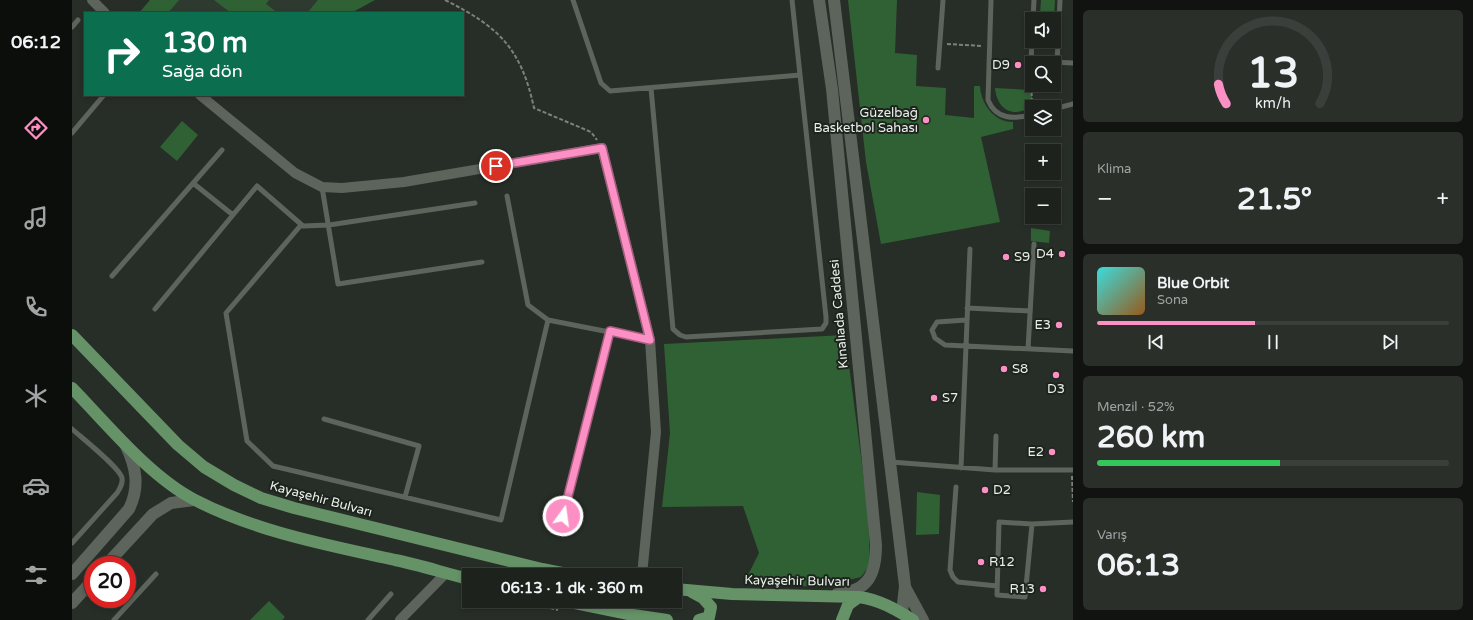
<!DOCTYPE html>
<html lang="tr">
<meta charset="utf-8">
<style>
:root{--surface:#1d221d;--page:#2a2f2a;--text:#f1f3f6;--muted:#a0a4a4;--line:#3b3f3b;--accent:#fc8fc3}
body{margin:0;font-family:"Varela Round",sans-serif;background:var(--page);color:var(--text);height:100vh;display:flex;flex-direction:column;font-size:15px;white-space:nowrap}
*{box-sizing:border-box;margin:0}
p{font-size:13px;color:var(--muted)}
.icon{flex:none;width:22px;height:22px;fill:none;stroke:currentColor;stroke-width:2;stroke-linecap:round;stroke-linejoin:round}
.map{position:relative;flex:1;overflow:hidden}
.details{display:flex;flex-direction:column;gap:10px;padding:10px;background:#101310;width:400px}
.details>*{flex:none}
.banner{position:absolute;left:12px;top:12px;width:380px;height:84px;border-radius:0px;box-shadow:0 2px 6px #0003,0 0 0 1px var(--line);background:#0b6e4f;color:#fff;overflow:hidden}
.fabs{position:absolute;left:953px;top:12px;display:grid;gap:8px}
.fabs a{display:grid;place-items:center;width:36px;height:36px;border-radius:0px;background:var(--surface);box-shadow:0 2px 6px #0003,0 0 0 1px var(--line);font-size:20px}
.speed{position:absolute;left:12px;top:556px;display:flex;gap:8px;font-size:20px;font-weight:700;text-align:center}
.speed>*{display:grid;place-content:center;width:52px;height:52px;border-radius:50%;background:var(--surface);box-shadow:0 2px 6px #0003,0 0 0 1px var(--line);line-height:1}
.speed .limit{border:6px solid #d22;background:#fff;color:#111}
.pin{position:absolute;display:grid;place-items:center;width:34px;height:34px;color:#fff;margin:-17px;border:2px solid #fff;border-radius:50%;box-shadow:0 1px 4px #0007}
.me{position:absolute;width:44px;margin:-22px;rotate:14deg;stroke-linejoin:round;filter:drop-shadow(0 0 3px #0008)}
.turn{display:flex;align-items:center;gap:14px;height:84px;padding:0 12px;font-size:18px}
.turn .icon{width:52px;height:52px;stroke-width:2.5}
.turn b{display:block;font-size:28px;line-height:34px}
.big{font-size:30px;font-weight:700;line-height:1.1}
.details .tile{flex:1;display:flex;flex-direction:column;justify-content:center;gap:6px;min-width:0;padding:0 14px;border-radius:6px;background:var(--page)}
.details .dial{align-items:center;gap:0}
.dial svg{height:104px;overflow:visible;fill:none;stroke:var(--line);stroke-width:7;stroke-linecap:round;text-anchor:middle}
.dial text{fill:var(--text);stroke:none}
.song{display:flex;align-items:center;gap:12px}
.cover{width:48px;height:48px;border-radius:6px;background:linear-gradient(135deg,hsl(180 70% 55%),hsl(30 70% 35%))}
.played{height:4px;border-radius:2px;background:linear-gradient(90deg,var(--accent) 45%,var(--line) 45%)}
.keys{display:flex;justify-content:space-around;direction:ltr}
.heat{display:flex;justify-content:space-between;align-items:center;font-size:22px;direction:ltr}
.charge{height:6px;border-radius:3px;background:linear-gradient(90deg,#34c759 52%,var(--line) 0)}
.trip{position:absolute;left:390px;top:568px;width:220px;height:40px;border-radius:0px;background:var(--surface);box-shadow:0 2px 6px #0003,0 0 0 1px var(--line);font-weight:700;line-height:40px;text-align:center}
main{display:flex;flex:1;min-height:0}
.tab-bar{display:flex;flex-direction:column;width:72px;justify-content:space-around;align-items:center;background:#0c0e0c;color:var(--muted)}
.tab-bar .icon{width:28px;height:28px}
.tab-bar .on{color:var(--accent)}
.tab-bar b{font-size:18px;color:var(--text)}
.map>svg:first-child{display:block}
.built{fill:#2e3a2f}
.green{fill:#306134}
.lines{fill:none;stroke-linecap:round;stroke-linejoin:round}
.path{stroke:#7b817b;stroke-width:2;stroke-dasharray:4 2;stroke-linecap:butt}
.service{stroke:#5c645c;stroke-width:5}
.minor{stroke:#5c645c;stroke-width:10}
.tertiary{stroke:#5c645c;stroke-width:12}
.secondary{stroke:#5c645c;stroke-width:12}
.primary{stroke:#669268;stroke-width:12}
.route-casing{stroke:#a45d7f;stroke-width:10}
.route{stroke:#fc8fc3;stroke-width:7}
.poi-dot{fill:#fc8fc3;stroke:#1d241d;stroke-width:1.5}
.labels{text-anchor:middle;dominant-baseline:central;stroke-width:4;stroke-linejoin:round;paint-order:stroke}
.poi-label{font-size:13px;fill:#eaefea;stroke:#1d241d;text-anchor:end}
.street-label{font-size:13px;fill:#eaefea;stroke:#1d241d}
</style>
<main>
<nav class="tab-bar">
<b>06:12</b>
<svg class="icon on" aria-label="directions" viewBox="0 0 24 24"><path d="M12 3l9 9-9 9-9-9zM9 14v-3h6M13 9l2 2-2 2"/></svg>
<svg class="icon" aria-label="music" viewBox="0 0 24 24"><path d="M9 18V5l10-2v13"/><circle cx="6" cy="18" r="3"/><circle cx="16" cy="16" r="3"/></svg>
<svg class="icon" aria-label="phone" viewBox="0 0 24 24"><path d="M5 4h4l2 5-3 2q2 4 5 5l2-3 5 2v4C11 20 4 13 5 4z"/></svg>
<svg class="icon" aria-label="climate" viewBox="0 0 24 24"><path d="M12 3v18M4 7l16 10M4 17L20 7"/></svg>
<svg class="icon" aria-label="car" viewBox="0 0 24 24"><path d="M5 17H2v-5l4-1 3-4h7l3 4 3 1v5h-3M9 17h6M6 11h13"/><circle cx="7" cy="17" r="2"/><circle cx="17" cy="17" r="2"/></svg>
<svg class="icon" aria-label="filters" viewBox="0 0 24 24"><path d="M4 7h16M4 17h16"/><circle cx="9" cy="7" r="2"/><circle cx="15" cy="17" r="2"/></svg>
</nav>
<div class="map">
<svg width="1001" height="620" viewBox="0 0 1001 620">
<rect width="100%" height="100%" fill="#272e27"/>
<path class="built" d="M 78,0 L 303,0 L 279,13 L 67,13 Z"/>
<path class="green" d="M 78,0 L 107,0 L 96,13 L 67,13 Z
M 142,0 L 197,0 L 194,4 L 206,13 L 159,13 Z
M 246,0 L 303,0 L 279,13 L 235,13 Z
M 776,0 L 825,0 L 823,53 L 845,55 L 844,86 L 874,88 L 873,115 L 902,118 L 902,86 L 908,86 C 909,104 922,122 941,122 L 941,129 L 909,137 L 928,222 L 809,244 L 794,162 Z
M 969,0 L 983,0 L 982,18 L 968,16 Z
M 923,88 L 960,90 L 960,106 C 942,119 925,110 923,88 Z
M 110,121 L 126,135 L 105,161 L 88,147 Z
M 959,228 L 978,231 L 977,243 L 959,241 Z
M 773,335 L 796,510 L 798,565 L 789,577 L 748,587 L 672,583 L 687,553 L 671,506 L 590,507 L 598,433 L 592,344 Z
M 845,492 L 868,495 L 867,534 L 844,535 Z
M 197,601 L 213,617 L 210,620 L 178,620 Z"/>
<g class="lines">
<path class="path" d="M 373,0 C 427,27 449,48 462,108 L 519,132 L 525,140
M 875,44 L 911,46
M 959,68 L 960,107
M 1000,476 L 1001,502
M 449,601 L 486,610"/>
<path class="service" d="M 501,0 L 529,83 L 538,91 L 728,75
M 919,0 L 916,100 C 924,120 942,119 960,115
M 961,19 L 962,0
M 0,27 L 6,20
M 960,41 L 959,61 L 1001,63
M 985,63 L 988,0
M 866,68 L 871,0
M 579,88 L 601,329 L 608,335 L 614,337 L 750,329 L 754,323 L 754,317 L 720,0
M 982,109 L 1001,104
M 0,133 L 32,95
M 121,183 L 161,215
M 250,187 L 266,284 L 410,262
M 229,225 L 154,313 L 175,441 L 201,466 L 429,520 L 476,320 L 456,305 L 435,196
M 40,276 L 150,150
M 895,308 L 958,311
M 83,309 L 185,186 L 231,226 L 257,225 L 403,203
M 476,320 L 578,340
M 894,320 L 865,322 L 860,330 L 863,338 L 873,345 L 1001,351
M 956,349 L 962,244
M 252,419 L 347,446 L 333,497
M 0,429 C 10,438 48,468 50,478 C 51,484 48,488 45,493 L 0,543
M 819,462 L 923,470 L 1001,470
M 889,468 L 898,249
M 923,470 L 924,436
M 884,487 L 878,570 L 881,577 L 886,582 L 925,586
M 960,524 L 953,597 L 925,595 L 927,522 L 960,524 L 1001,522
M 488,531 L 537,331
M 42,620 L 84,574
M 296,620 L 319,594"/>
<path class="minor" d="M 20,0 L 33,13
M 128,95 L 223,173 L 250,187 L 270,188 L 332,182 L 530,148 L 578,340 L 584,432 L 570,575
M 328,620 L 374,573"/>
<path class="tertiary" d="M 34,565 L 81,514 L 99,503 L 122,500
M 0,574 L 57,509 C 68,487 64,467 54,446
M 0,603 L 21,580"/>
<path class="secondary" d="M 747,0 L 760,89 L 804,545 C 804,575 796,591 765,594
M 762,0 L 833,586 L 830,613
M 833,587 L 851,620"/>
<path class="primary" d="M 0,335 L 106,445 L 132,467 L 162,485 L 189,498 L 222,508 L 470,569 L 500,575
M 0,388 C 35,424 78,477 123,500 C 185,532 256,545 323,560 C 348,565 372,573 397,579
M 603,589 L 660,594 L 787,597 C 808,600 823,609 841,620
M 620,592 L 631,598 L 639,607 L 637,617 L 627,620
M 493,601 L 561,615 L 595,620
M 770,620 L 776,605 L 787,597"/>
</g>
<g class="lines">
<defs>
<path id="route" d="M 424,166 L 530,148 L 578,340 L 538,331 L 491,516"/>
</defs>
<use href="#route" class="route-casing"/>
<use href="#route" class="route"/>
</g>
<g class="poi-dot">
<circle cx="946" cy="65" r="4"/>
<circle cx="854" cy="120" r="4"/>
<circle cx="990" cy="254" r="4"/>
<circle cx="934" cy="257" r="4"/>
<circle cx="987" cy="325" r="4"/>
<circle cx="932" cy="369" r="4"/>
<circle cx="984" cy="375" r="4"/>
<circle cx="862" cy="398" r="4"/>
<circle cx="980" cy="452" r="4"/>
<circle cx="913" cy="490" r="4"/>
<circle cx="909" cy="562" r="4"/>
<circle cx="971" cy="589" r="4"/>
</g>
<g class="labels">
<g class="poi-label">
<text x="938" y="65">D9</text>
<text x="846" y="113">Güzelbağ<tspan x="846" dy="15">Basketbol Sahası</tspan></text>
<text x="982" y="254">D4</text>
<text x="942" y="257" text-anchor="start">S9</text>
<text x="979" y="325">E3</text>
<text x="940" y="369" text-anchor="start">S8</text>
<text x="984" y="389" text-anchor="middle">D3</text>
<text x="870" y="398" text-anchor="start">S7</text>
<text x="972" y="452">E2</text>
<text x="921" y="490" text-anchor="start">D2</text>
<text x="917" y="562" text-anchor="start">R12</text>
<text x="963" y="589">R13</text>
</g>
<g class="street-label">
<text transform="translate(767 314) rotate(-95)">Kınalıada Caddesi</text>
<text transform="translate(249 499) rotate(15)">Kayaşehir Bulvarı</text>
<text transform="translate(725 581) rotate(1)">Kayaşehir Bulvarı</text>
</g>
</g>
</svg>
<div class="fabs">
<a><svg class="icon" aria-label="sound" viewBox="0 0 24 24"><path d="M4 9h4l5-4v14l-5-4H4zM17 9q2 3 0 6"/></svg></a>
<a><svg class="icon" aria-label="search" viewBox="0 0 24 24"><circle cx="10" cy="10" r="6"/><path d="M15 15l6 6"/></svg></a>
<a><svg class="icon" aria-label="layers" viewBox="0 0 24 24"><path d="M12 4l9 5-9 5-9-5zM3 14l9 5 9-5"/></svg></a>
<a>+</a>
<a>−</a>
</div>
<div class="speed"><div class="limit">20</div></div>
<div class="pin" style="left:424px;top:166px;background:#d93025"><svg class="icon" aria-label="arrive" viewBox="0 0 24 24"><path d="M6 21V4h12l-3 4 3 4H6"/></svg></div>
<svg class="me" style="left:491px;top:516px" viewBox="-20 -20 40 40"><circle r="17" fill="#fc8fc3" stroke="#fff" stroke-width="3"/><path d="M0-11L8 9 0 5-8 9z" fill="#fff"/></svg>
<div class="trip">06:13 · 1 dk · 360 m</div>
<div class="banner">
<div class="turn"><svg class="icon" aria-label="right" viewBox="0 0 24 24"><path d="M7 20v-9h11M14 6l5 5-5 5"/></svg><div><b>130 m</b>Sağa dön</div></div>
</div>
</div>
<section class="details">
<div class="tile dial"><svg viewBox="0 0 100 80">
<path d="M14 69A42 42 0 1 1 86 69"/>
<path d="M14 69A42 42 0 0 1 8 54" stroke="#fc8fc3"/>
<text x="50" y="56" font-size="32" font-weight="700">13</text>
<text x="50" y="72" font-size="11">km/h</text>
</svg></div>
<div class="tile"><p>Klima</p>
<div class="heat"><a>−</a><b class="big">21.5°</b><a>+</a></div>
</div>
<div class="tile">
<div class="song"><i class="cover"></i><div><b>Blue Orbit</b><p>Sona</p></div></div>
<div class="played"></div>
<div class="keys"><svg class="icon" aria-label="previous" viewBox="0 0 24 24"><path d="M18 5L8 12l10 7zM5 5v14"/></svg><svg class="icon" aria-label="pause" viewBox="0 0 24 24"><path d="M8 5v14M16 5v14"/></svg><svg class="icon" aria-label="next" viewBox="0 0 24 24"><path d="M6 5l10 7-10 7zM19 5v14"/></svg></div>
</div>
<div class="tile"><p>Menzil · 52%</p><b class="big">260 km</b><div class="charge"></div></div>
<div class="tile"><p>Varış</p><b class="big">06:13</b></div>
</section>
</main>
